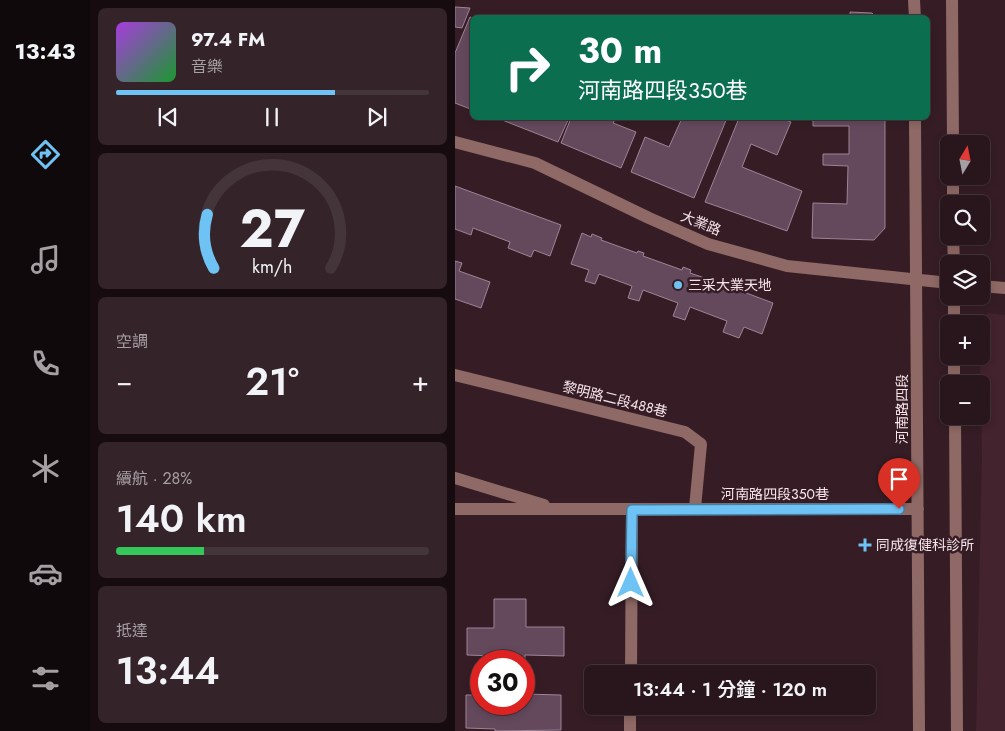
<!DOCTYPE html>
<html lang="zh-TW">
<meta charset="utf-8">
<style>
:root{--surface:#28161c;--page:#342329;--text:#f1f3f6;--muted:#a59fa3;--line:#44353b;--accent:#6fc2f4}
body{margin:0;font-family:Jost,"Noto Sans TC",sans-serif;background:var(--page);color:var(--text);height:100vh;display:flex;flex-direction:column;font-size:19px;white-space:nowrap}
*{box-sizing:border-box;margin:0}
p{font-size:16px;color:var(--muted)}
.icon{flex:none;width:28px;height:28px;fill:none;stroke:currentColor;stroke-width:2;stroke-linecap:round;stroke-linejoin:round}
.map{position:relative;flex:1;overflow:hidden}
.sheet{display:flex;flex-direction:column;gap:8px;padding:8px;background:#160c0f;width:365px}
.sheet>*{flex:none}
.guide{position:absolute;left:15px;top:15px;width:460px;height:105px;border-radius:8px;box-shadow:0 2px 8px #0003,0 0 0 1px var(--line);background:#0b6e4f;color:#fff;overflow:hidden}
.needle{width:32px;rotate:10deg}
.tools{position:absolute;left:485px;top:135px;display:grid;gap:10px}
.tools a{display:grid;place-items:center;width:50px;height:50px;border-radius:8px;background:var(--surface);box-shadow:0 2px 8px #0003,0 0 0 1px var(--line);font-size:25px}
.speed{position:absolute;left:15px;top:650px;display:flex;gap:10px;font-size:25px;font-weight:700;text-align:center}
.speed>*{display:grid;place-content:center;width:65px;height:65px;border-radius:50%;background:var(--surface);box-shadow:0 2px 8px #0003,0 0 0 1px var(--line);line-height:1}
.speed .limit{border:8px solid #d22;background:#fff;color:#111}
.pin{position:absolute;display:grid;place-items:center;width:42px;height:42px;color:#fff;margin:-51px -21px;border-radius:50% 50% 50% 0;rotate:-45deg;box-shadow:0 0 5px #0007}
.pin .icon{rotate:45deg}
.me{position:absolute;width:55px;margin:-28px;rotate:0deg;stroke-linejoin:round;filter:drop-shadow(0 0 4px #0008)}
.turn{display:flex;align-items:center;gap:18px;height:105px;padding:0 25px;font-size:22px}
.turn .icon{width:65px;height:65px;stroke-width:2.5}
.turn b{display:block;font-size:35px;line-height:42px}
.big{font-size:38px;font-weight:600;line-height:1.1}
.sheet .widget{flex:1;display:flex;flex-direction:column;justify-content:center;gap:8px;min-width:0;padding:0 18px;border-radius:8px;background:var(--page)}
.sheet .dial{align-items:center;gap:0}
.dial svg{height:130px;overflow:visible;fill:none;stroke:var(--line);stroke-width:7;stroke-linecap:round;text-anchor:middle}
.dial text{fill:var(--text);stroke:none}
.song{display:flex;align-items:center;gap:15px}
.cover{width:60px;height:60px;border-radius:8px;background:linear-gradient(135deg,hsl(280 70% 55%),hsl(130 70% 35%))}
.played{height:5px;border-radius:2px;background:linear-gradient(90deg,var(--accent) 70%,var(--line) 70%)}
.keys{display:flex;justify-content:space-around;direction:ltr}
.heat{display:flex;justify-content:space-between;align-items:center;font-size:28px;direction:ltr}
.charge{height:8px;border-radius:4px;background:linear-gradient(90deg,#34c759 28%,var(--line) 0)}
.trip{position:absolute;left:129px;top:665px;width:292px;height:50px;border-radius:8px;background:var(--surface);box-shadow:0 2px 8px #0003,0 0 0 1px var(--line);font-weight:600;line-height:50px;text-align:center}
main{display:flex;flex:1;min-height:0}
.menu{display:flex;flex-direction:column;width:90px;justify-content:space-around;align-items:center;background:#10090b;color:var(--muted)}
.menu .icon{width:35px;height:35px}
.menu .on{color:var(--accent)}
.menu b{font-size:22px;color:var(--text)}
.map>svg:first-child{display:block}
.built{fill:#43232d}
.building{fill:#64495d;stroke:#9d8496}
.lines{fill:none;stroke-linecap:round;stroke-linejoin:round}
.minor{stroke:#8e6965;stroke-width:12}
.route-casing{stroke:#487e9f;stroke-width:12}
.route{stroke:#6fc2f4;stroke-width:9}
.poi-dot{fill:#6fc2f4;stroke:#361d25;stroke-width:2}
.labels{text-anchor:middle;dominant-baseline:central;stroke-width:5;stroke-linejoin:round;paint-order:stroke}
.street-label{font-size:14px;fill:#f7e5ea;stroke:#361d25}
.poi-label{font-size:14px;fill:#f7e5ea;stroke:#361d25;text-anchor:start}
</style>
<main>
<nav class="menu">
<b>13:43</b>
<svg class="icon on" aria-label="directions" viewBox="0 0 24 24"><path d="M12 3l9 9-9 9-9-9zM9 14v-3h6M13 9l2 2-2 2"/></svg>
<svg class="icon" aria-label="music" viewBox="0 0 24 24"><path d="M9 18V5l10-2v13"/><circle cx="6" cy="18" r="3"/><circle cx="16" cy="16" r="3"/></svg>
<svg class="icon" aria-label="phone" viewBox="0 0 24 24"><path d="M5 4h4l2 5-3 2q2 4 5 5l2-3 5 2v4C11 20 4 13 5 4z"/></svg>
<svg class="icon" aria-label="climate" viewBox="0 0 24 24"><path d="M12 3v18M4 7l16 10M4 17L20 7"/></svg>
<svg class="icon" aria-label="car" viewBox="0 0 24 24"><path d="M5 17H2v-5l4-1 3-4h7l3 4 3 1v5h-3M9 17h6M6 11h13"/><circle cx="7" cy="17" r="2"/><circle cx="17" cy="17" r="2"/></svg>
<svg class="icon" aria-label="filters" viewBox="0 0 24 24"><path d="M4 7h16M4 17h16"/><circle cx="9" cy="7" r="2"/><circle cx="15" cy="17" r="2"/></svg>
</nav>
<section class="sheet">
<div class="widget">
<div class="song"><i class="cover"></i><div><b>97.4 FM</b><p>音樂</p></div></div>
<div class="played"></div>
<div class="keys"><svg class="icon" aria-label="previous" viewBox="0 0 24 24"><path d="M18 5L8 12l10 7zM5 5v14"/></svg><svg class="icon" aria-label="pause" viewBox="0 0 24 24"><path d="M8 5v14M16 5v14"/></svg><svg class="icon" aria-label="next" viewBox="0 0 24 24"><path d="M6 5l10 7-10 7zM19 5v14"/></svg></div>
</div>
<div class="widget dial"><svg viewBox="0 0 100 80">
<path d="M14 69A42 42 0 1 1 86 69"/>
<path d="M14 69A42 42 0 0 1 10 36" stroke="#6fc2f4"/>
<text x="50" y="56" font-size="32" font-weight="700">27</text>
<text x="50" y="72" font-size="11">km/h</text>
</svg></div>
<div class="widget"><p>空調</p>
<div class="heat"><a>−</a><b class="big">21°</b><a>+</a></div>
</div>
<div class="widget"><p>續航 · 28%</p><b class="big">140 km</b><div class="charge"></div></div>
<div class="widget"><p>抵達</p><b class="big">13:44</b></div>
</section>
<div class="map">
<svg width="550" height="731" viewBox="0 0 550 731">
<rect width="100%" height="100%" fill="#361d25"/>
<path class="built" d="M 533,313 L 550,315 L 550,731 L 521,731 L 527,454 L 525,356 L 526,356 L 526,324 L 524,323 Z"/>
<path class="building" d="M 0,7 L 15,8 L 7,28 L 0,27 Z
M 395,12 L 417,13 L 422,18 L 395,18 Z
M 15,17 L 18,18 L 18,110 L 0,103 L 0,53 Z
M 42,118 L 114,118 L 103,142 Z
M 116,118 L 161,118 L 158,123 L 181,132 L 166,168 L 106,143 Z
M 227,118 L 272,118 L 239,198 L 176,172 L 190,137 L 214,147 Z
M 284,118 L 325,118 L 336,122 L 322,155 L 296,144 L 287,167 L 347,191 L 332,231 L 250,202 Z
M 358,118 L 430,118 L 430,228 L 419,240 L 357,238 L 358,203 L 392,204 L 393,166 L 368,165 L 368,154 L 394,154 L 394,126 L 358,126 Z
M 0,186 L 106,225 L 95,256 L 79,250 L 76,257 L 53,248 L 55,242 L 18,228 L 16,235 L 0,229 Z
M 127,233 L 136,237 L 137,234 L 147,238 L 146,240 L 182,253 L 183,251 L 189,253 L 188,256 L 227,270 L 228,267 L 236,270 L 235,273 L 276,287 L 277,285 L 287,289 L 286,291 L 318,303 L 307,334 L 289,327 L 284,338 L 268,332 L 272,321 L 235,307 L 230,320 L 218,316 L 223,303 L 188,290 L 184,301 L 173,298 L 177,286 L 144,274 L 140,284 L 130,281 L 134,270 L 116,264 Z
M 0,261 L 7,263 L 4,271 L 35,282 L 26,308 L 0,299 Z
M 39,599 L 71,599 L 71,627 L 109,627 L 109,656 L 70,655 L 69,694 L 106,695 L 106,730 L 40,731 L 40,729 L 11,728 L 11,695 L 26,695 L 26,704 L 69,704 L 69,661 L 39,661 L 39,656 L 12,655 L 12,628 L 39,628 Z"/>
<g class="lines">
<path class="minor" d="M 459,0 L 460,18
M 497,0 L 498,144
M 460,118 L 464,731
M 0,142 L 80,163 L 194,218 L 253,244 L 332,266 L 494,283
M 498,176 L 498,204
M 498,236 L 499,264
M 526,286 L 550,288
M 499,296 L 499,324
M 499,356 L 499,384
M 0,375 L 230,432 L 246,444 L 240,508
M 500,416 L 502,731
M 0,478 L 89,505
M 0,509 L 463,509
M 176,674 L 177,510
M 175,731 L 175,706"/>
</g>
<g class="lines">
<defs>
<path id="route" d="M 176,583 L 177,510 L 444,509"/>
</defs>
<use href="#route" class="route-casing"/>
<use href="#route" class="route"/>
</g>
<g class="poi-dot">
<circle cx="223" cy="285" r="5"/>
<path d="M407.5 537.5h5v5h5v5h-5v5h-5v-5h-5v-5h5z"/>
</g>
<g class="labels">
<g class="street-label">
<text transform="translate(246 223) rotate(22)">大業路</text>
<text transform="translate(160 399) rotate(14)">黎明路二段488巷</text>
<text transform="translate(447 409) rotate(-90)">河南路四段</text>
<text x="320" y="494">河南路四段350巷</text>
</g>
<g class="poi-label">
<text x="233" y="285">三采大業天地</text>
<text x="421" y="545">同成復健科診所</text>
</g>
</g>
</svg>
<div class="tools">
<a><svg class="needle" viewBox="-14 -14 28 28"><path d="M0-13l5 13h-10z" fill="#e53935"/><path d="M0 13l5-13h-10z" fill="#a59fa3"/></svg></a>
<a><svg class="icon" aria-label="search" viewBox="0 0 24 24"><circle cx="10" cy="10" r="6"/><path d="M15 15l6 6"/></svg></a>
<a><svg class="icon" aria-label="layers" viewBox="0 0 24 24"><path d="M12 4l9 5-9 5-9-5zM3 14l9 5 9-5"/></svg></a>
<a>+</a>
<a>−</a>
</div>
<div class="speed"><div class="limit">30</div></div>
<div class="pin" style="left:444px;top:509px;background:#d93025"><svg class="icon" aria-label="arrive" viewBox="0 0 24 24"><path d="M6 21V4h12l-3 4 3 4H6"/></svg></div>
<svg class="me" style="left:176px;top:583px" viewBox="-20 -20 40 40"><path d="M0-17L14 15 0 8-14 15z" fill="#6fc2f4" stroke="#fff" stroke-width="4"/></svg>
<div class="trip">13:44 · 1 分鐘 · 120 m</div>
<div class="guide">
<div class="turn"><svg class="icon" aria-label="right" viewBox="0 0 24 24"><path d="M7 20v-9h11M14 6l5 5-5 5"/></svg><div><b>30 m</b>河南路四段350巷</div></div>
</div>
</div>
</main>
